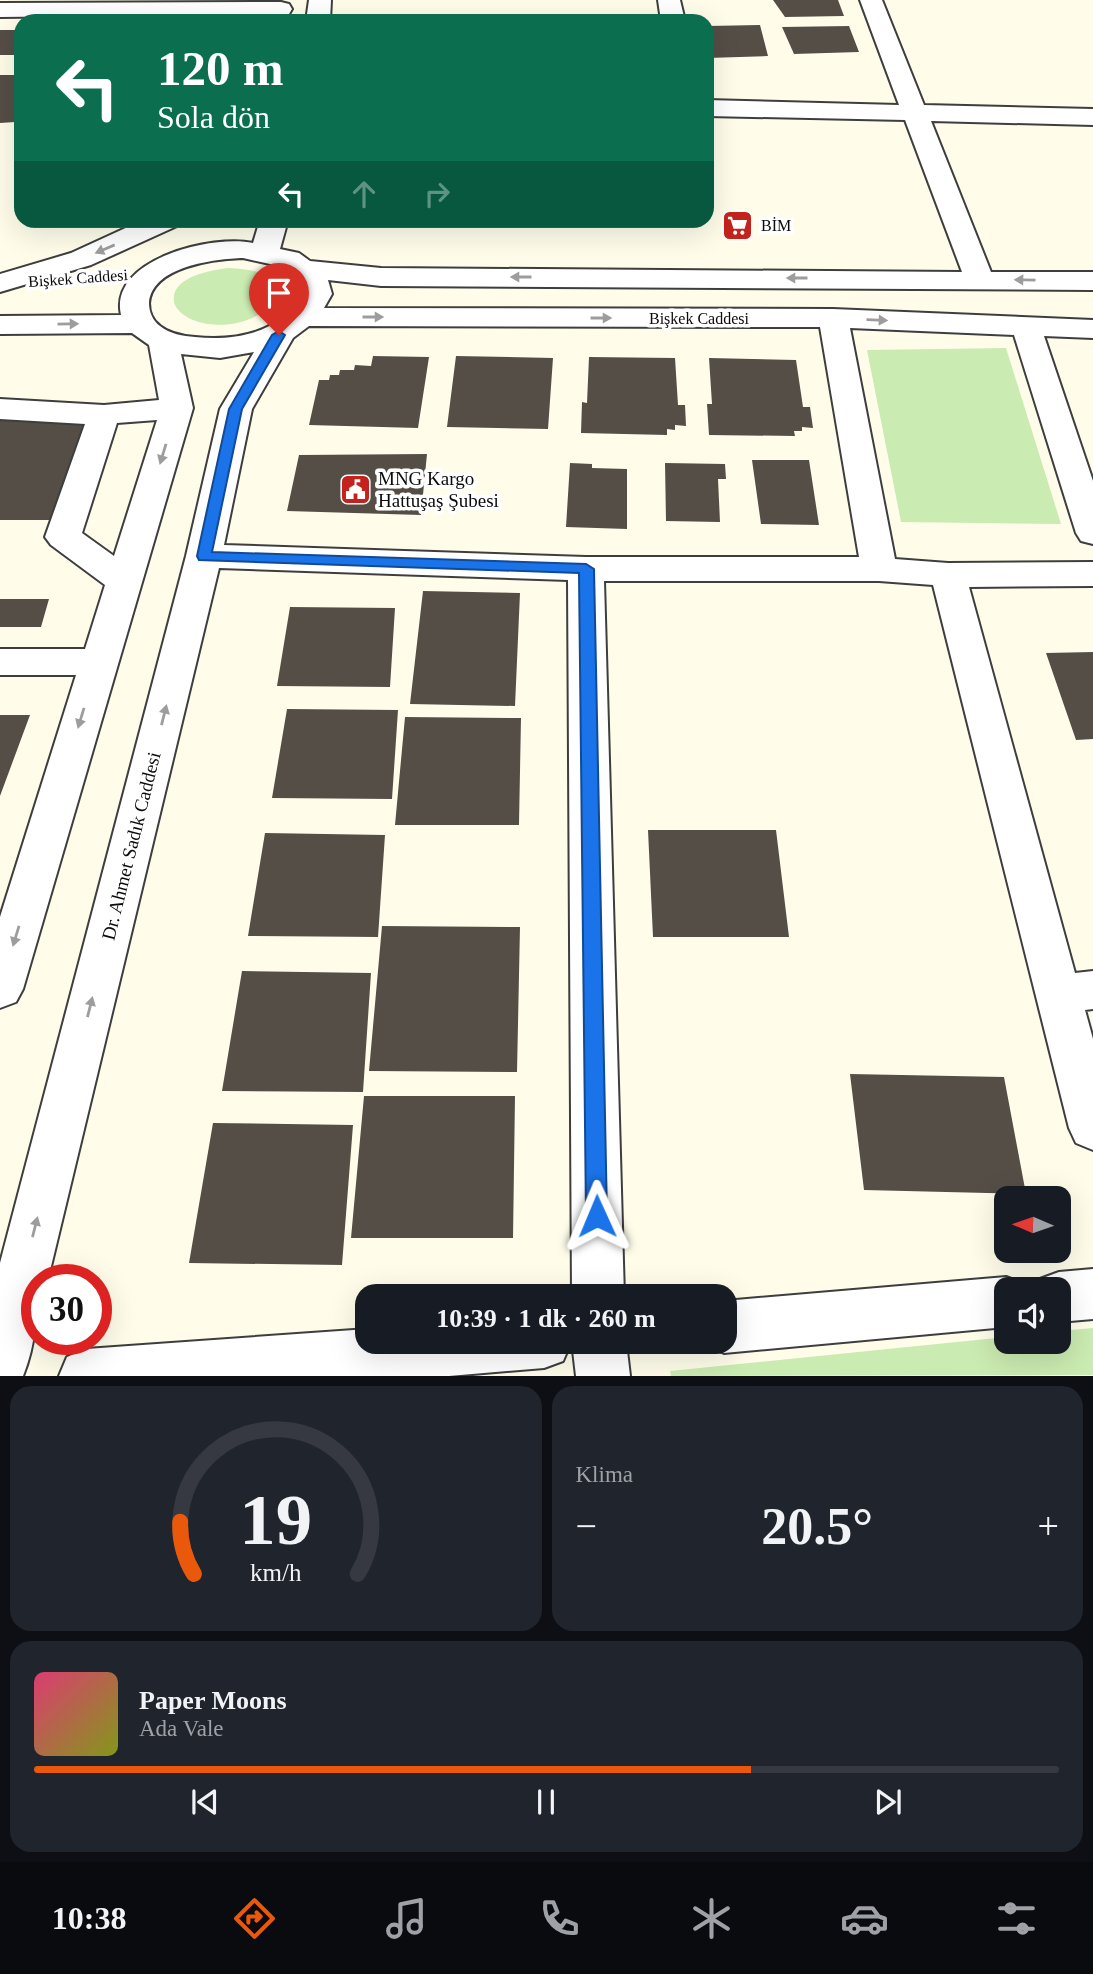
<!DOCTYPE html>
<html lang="tr">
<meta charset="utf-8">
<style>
:root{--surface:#171b24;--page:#20242c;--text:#f1f3f6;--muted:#9ea1a6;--line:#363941;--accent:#ea580c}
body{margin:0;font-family:Georgia,serif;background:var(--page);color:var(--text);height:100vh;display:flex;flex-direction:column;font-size:26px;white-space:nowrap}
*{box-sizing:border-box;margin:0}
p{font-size:23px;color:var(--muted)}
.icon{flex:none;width:38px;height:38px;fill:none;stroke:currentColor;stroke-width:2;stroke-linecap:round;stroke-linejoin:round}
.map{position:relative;height:1376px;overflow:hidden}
.panel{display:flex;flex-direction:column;gap:10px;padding:10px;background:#0d0f14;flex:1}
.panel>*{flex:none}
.hud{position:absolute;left:14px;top:14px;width:700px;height:214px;border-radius:21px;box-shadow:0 7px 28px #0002;background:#0b6e4f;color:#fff;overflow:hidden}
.needle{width:46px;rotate:272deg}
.tools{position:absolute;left:994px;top:1186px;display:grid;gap:14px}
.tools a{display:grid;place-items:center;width:77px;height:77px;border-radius:14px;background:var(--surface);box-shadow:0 7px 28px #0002;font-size:35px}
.speed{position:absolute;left:21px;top:1264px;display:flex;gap:14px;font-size:35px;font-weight:700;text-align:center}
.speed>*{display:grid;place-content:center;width:91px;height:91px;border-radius:50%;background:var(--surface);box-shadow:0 7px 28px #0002;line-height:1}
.speed .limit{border:10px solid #d22;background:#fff;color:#111}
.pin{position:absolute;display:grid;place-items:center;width:60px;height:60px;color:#fff;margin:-72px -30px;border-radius:50% 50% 50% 0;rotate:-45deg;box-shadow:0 0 7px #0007}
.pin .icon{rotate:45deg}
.me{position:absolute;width:77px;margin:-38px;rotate:359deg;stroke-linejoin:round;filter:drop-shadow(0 0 5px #0008)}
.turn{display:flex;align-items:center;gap:24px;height:147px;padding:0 28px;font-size:32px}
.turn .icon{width:91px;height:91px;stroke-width:2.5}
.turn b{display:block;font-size:49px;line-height:60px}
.lanes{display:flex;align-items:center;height:66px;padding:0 28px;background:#0003;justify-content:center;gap:35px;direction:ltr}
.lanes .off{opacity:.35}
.big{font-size:52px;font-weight:600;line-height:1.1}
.panel .card{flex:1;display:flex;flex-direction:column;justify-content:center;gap:10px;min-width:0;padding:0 24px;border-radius:21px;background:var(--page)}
.panel .dial{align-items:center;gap:0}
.dial svg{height:182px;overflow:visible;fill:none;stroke:var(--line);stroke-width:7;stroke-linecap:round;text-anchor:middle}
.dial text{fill:var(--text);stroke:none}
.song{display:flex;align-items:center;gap:21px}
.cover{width:84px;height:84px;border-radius:10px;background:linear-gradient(135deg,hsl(340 70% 55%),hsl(70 70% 35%))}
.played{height:7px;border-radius:4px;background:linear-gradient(90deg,var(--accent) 70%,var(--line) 70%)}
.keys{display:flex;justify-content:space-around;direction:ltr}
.heat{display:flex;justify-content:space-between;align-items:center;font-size:38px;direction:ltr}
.panel .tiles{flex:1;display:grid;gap:10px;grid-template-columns:1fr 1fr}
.card:last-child{grid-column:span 2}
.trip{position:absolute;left:355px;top:1284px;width:382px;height:70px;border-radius:21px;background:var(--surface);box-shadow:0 7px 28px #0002;font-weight:600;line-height:70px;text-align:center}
.dock{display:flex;height:112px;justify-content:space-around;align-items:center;background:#090b0e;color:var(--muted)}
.dock .icon{width:49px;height:49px}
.dock .active{color:var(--accent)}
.dock b{font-size:32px;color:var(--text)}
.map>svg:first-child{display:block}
.green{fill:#caebb1}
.building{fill:#554e47}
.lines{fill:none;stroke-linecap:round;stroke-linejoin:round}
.minor-casing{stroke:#3e3e3e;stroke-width:4}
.minor{fill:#fff;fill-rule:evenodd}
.oneway{fill:#9d9d9d}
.route{fill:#1a73e8;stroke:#114b97;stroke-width:2}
.labels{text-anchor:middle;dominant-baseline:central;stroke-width:7;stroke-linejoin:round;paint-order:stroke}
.far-poi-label{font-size:16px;fill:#0b0b0b;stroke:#fff;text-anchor:start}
.far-street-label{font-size:16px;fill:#0b0b0b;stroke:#fff}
.poi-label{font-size:19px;fill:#0b0b0b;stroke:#fff;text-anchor:start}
.street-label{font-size:19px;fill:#0b0b0b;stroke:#fff}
</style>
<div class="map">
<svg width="1093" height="1376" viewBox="0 0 1093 1376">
<rect width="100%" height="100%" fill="#fffdea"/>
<path class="green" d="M 228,268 C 329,271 255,344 193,320 C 186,317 176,311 174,302 C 170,277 211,270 228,268 Z
M 1006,348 L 1061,524 L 901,522 L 867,350 Z
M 1093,1328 L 1093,1375 L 671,1376 L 670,1371 L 1006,1337 L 1006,1342 L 1059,1342 L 1059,1331 Z"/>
<path class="building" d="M 773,0 L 838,0 L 844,16 L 785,17 Z
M 760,25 L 768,56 L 707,58 L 707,26 Z
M 849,26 L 859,52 L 794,54 L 782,27 Z
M 0,30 L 21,30 L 21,55 L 0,55 Z
M 0,75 L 21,75 L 21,104 L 15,122 L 0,123 Z
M 373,356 L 429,357 L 418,428 L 309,425 L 319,380 L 329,380 L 330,375 L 339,375 L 340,370 L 354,370 L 355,365 L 371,366 Z
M 456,356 L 553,358 L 548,429 L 447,427 Z
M 589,357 L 675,358 L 678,405 L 685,405 L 686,426 L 675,425 L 675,430 L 667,429 L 667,435 L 581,433 L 582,402 L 587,403 Z
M 709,358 L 796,360 L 803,407 L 810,407 L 813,428 L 802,427 L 802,431 L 794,431 L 795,436 L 709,435 L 707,404 L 712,404 Z
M 0,418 L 90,419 L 55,520 L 0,520 Z
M 427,454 L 421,515 L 287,511 L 299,455 Z
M 752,460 L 809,460 L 819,525 L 761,524 Z
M 570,463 L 592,464 L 592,468 L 627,469 L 627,529 L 566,527 Z
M 665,463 L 725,464 L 726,479 L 718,479 L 720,522 L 666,521 Z
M 423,591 L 520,593 L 515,706 L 410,704 Z
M 0,599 L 49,599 L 41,627 L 0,627 Z
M 290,607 L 395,608 L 390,687 L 277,686 Z
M 1093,652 L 1093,739 L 1076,740 L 1046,653 Z
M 287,709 L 398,710 L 392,799 L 272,798 Z
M 0,715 L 30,715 L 0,796 Z
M 405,717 L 521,718 L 519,825 L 395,825 Z
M 648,830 L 776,830 L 789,937 L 653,937 Z
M 265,833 L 385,835 L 378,937 L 248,936 Z
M 382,926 L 520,927 L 517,1072 L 369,1071 Z
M 242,971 L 371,973 L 363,1092 L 222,1091 Z
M 850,1074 L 1004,1077 L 1026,1194 L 864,1190 Z
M 364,1096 L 515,1096 L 513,1238 L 351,1238 Z
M 213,1123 L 353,1125 L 342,1265 L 189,1263 Z"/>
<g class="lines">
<defs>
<path id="minor" d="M 309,0 L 331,0 L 330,21 L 306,21 Z
M 658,0 L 680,0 L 685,21 L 661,21 Z
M 860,0 L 882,0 L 924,105 L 1093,109 L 1093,125 L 931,121 L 991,272 L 1093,272 L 1093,290 L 381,286 L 328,280 L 332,294 L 324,308 L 833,309 L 1093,320 L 1093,338 L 1044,336 L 1093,481 L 1093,544 L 1081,541 L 1076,533 L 1014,335 L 850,328 L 895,559 L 948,563 L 1093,562 L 1093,586 L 969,587 L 1075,973 L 1093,971 L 1093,1009 L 1085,1010 L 1093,1039 L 1093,1150 L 1076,1143 L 1069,1128 L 933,585 L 879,581 L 604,581 L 624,1297 L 572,1297 L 568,580 L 219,568 L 48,1279 L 37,1279 C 37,1313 36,1344 23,1376 L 0,1376 L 0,1263 L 186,556 L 220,409 L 254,352 L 220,358 L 181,354 L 193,408 L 23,989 L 16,1002 L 0,1008 L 0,917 L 76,675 L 0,675 L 0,649 L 85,649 L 105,585 L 51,545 L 45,537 L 85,424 L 0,419 L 0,399 L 104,405 L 159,400 L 149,345 L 132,333 L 0,334 L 0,316 L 121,315 C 108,259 214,234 253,243 L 260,220 L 288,220 L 280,249 L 299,253 L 310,261 L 381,268 L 962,272 L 905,120 L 707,116 L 707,100 L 899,105 ZM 243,258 L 279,266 L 299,279 L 302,294 C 281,333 236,341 195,337 C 183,336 170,334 160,326 C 153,321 149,312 149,303 C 152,266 215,259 243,258 ZM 309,326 L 820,327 L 859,557 L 586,557 L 224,545 L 252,409 L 293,338 ZM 157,420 L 114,556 L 82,533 L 117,423 Z
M 281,2 L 289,4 L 292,9 L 289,14 L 0,17 L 0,3 Z
M 143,220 L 181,220 L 177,226 L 91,265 L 0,292 L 0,274 L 71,253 Z
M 1093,1269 L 1093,1319 L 1059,1322 L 1059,1290 L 1036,1290 L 1040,1279 L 1059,1272 Z
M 1006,1277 L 1025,1284 L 1027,1290 L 1006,1290 L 1006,1327 L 724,1353 L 705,1345 L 704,1342 L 724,1342 L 724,1301 Z
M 368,1329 L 368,1342 L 571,1342 L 563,1361 L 544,1368 L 449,1376 L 59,1376 L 67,1357 L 86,1349 Z
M 572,1342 L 626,1342 L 630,1376 L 576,1376 Z"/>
</defs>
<use href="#minor" class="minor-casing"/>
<use href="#minor" class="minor"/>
</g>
<defs><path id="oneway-solid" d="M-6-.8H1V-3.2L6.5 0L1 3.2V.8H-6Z" transform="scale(1.75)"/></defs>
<g class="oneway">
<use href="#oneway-solid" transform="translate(105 249) rotate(157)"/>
<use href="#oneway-solid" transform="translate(521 277) rotate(-180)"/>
<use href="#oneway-solid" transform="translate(797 278) rotate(-180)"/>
<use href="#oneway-solid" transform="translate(1025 280) rotate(-179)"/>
<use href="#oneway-solid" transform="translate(373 317)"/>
<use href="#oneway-solid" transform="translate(601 318)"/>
<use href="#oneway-solid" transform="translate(877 320) rotate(2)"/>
<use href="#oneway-solid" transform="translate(68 324) rotate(-1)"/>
<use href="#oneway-solid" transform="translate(163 454) rotate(107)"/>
<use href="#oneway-solid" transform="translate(164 715) rotate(-76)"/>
<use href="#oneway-solid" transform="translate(81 718) rotate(107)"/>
<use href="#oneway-solid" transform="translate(16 936) rotate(107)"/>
<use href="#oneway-solid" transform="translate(90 1007) rotate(-76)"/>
<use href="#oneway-solid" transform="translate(35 1227) rotate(-76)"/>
</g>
<path class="route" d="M 279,331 L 285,335 L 242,409 L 212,552 L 586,564 L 594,569 L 607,1216 L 604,1223 L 597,1226 L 589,1223 L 586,1216 L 579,573 L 199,560 L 197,556 L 229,409 L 272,335 Z"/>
<defs>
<symbol id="supermarket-square" viewBox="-11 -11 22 22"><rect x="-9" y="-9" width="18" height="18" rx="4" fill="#c3231c" stroke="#fff"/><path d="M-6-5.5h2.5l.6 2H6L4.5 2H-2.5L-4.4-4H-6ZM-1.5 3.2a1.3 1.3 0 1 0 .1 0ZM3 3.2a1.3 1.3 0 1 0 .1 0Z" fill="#fff"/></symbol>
<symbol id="civic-square" viewBox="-11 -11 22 22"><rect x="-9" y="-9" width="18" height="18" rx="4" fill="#c3231c" stroke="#fff"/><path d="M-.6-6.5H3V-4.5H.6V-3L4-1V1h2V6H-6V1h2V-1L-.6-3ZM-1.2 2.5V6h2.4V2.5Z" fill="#fff"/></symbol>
</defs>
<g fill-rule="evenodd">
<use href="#supermarket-square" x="720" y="208" width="35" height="35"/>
<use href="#civic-square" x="338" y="472" width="35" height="35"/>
</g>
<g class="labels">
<g class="far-poi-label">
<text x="761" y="225">BİM</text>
</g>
<g class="far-street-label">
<text transform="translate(78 278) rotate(-4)">Bişkek Caddesi</text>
<text x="699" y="318">Bişkek Caddesi</text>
</g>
<g class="poi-label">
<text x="378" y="478">MNG Kargo<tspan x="378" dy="22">Hattuşaş Şubesi</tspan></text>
</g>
<g class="street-label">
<text transform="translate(131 846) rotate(-76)">Dr. Ahmet Sadık Caddesi</text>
</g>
</g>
</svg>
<div class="tools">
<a><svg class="needle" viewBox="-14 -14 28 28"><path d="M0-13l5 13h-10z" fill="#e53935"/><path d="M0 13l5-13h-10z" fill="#9ea1a6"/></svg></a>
<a><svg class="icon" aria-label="sound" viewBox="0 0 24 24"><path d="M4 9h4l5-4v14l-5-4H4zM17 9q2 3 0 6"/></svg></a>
</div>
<div class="speed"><div class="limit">30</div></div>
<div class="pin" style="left:279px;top:335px;background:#d93025"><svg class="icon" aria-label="arrive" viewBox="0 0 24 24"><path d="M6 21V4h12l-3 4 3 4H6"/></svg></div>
<svg class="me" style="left:597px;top:1216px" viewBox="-20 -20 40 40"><path d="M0-17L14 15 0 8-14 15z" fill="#1a73e8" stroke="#fff" stroke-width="4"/></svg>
<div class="trip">10:39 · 1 dk · 260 m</div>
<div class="hud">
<div class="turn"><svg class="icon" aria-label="left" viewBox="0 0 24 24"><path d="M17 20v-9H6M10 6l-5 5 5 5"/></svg><div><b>120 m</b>Sola dön</div></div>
<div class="lanes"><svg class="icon" aria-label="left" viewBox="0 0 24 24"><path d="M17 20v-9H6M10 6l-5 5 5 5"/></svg><svg class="icon off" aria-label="ahead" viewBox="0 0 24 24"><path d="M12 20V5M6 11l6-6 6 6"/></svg><svg class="icon off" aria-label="right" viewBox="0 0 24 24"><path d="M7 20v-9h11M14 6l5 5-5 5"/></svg></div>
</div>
</div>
<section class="panel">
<div class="tiles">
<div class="card dial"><svg viewBox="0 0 100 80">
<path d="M14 69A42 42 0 1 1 86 69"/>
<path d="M14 69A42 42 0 0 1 8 46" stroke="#ea580c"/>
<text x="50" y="56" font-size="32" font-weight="700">19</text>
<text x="50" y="72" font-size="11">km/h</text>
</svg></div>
<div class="card"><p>Klima</p>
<div class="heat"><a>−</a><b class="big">20.5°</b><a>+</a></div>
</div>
<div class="card">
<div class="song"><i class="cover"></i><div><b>Paper Moons</b><p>Ada Vale</p></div></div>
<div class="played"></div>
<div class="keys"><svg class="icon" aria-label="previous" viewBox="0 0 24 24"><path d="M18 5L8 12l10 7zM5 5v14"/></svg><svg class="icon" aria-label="pause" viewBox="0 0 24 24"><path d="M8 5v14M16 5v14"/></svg><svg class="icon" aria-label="next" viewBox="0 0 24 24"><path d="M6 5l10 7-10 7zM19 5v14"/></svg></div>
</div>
</div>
</section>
<nav class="dock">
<b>10:38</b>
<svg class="icon active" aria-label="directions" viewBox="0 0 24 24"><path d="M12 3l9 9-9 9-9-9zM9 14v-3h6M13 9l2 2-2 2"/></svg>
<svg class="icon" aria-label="music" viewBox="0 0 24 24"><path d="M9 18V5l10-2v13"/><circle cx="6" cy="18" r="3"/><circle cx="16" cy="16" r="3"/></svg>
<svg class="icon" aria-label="phone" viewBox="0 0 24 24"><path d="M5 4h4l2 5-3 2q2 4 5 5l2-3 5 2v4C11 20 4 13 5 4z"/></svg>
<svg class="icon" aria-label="climate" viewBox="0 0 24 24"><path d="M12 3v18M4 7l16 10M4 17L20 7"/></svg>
<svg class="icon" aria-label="car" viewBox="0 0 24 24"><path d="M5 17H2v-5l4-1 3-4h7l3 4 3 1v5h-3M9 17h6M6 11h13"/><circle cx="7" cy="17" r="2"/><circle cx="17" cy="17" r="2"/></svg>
<svg class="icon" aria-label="filters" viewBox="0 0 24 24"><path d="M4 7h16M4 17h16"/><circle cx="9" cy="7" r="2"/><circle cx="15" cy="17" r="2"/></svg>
</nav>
